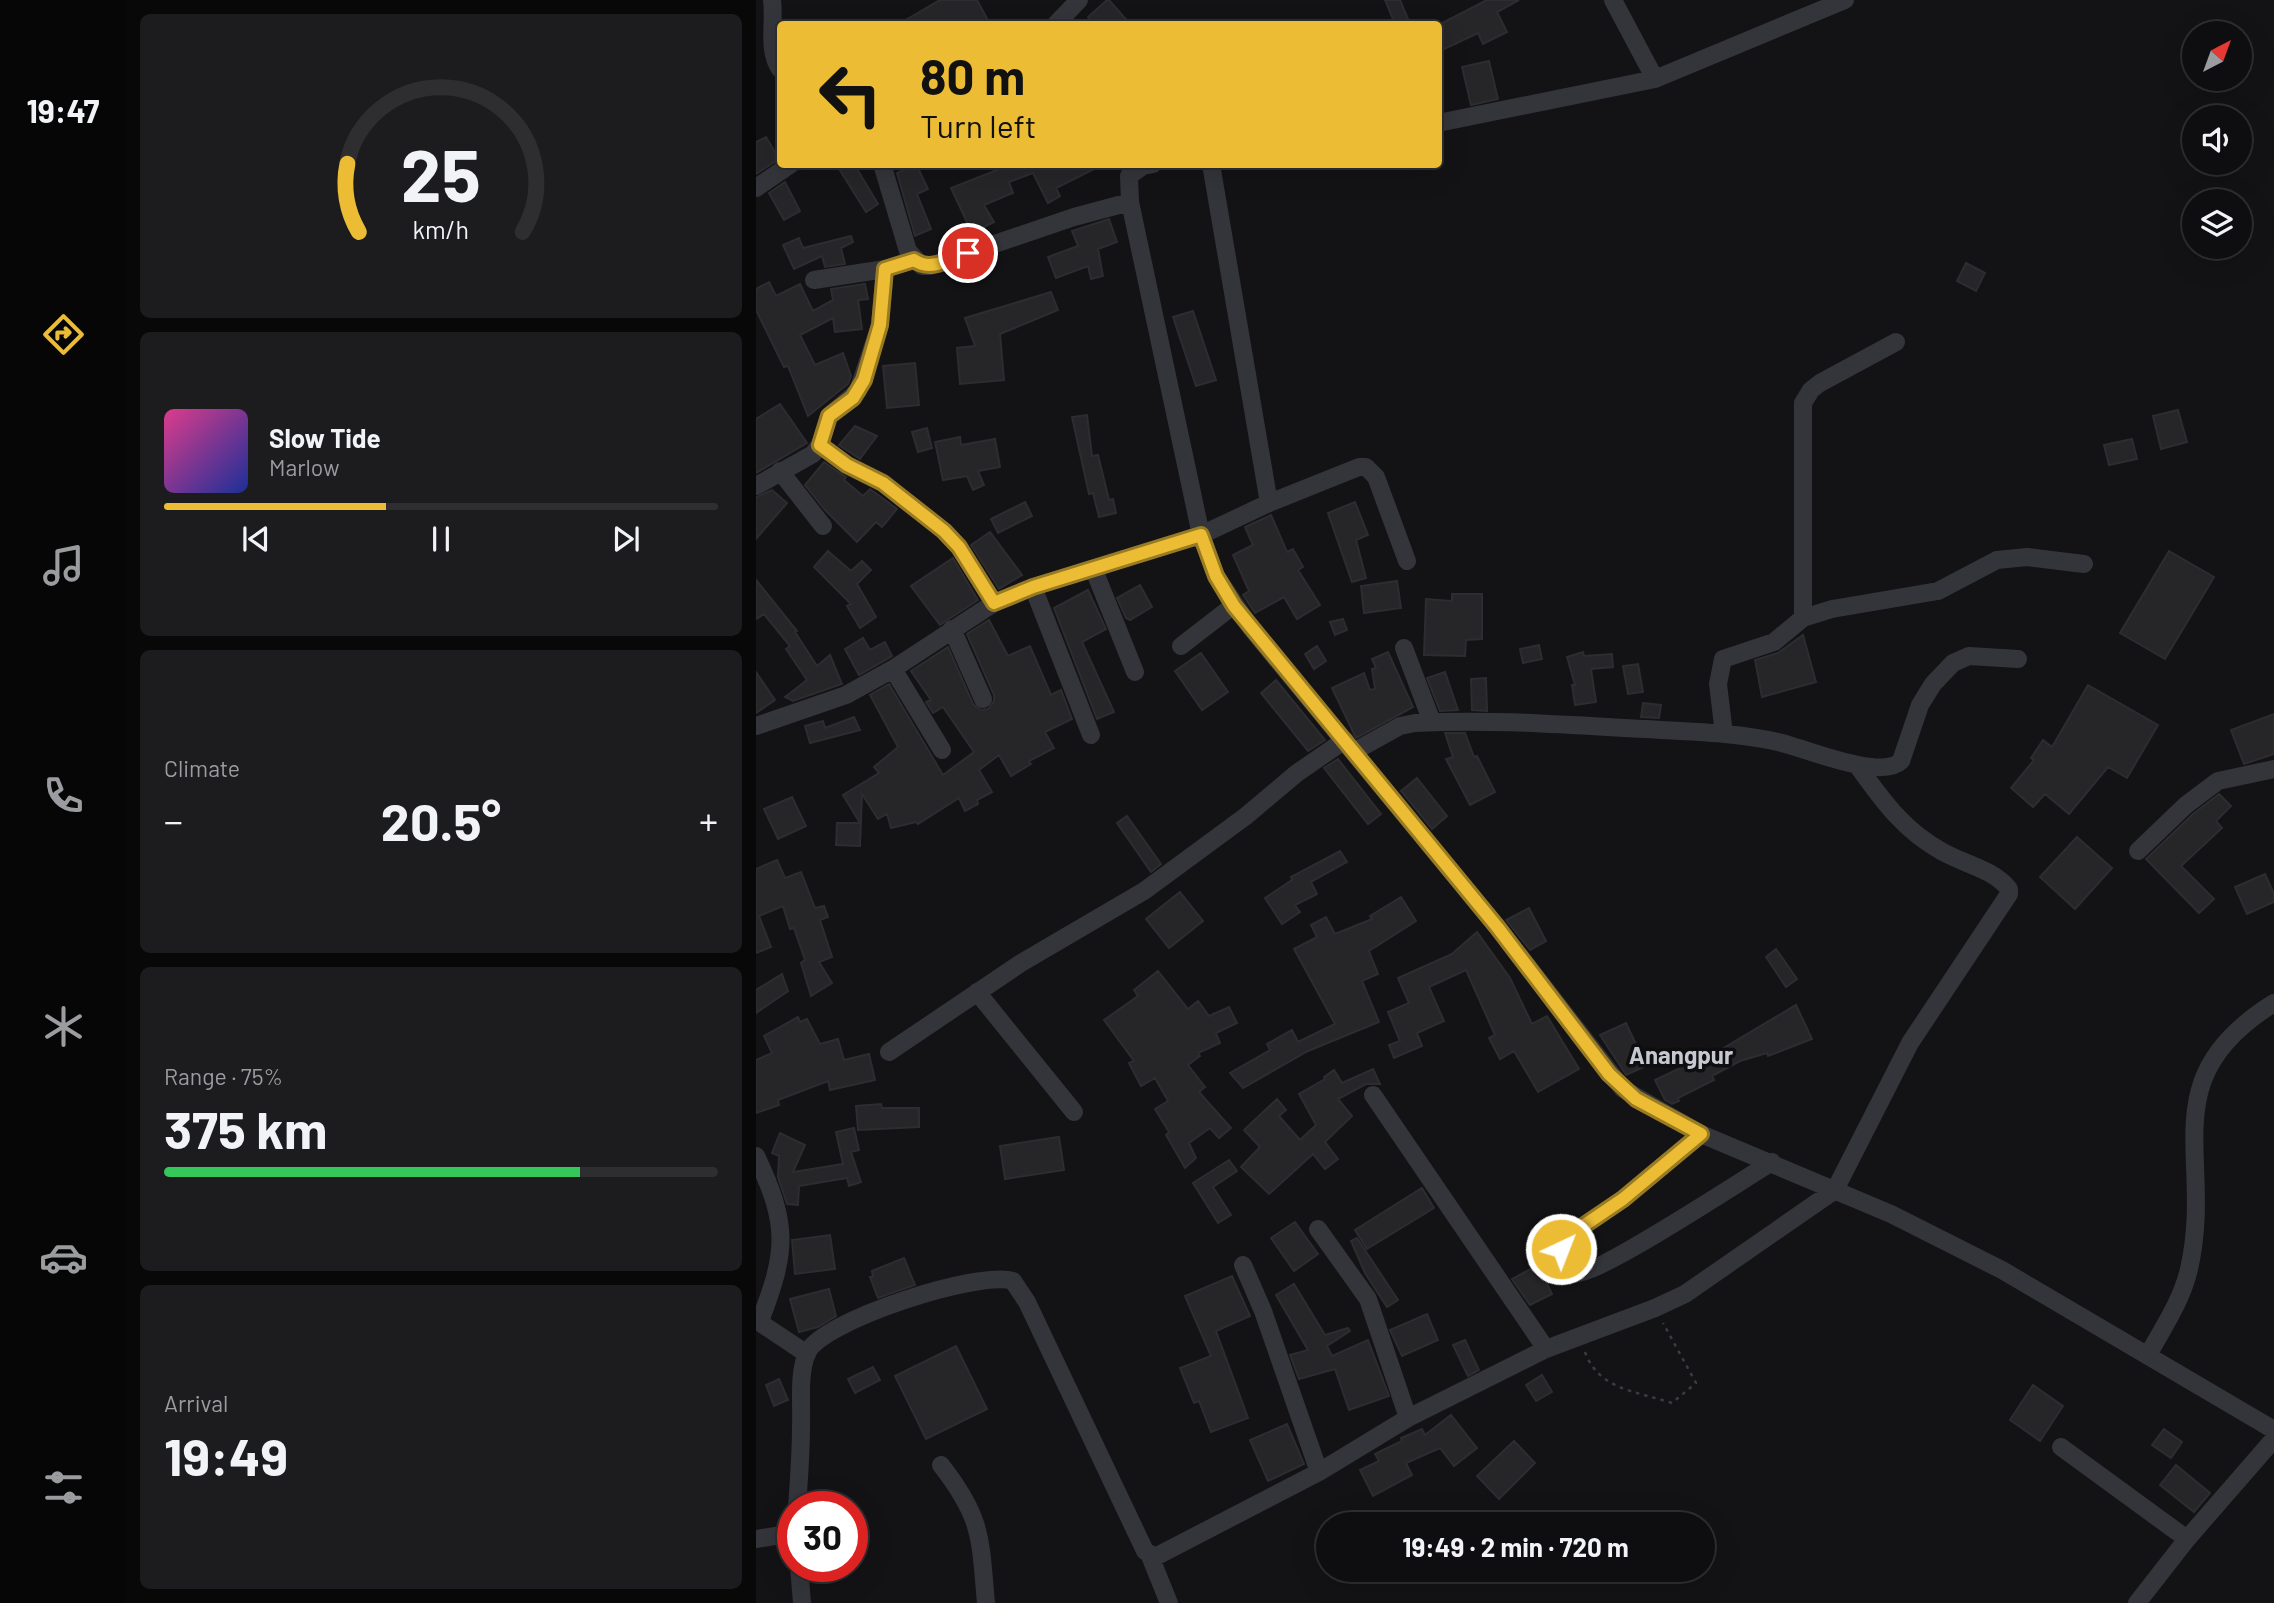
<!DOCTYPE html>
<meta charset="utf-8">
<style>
:root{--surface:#0e0e10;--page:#1c1c1e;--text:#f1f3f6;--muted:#9b9c9f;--line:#2e2e30;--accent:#ecbd34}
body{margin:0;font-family:Barlow,sans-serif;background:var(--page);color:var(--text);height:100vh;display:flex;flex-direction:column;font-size:26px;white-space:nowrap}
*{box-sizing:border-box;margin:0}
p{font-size:23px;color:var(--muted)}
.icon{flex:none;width:38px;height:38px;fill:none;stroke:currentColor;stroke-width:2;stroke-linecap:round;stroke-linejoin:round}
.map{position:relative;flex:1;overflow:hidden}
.details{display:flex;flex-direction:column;gap:14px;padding:14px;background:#080809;width:630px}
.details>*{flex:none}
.guide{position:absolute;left:21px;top:21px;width:665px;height:147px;border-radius:7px;box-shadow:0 7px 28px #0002,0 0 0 2px var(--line);background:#ecbd34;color:#111;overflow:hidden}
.needle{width:46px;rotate:41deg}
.buttons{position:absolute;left:1426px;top:21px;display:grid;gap:14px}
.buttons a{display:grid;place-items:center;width:70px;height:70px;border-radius:50%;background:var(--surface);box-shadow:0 7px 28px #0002,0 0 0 2px var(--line);font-size:35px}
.speed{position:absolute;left:21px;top:1491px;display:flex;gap:14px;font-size:35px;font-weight:700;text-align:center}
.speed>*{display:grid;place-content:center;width:91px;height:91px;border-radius:50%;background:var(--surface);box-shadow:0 7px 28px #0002,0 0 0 2px var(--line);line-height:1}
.speed .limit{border:10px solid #d22;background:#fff;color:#111}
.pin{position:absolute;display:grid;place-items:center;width:60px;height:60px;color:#fff;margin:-30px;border:4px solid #fff;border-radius:50%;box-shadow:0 2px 7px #0007}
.me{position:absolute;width:77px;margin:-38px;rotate:43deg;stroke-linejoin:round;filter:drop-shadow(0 0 5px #0008)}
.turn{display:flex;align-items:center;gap:24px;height:147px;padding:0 28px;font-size:32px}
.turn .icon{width:91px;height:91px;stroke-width:2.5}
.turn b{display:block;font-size:49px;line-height:60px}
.big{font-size:52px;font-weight:700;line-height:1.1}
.details .card{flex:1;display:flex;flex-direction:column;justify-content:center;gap:10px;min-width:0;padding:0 24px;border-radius:10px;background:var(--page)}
.details .dial{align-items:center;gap:0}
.dial svg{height:182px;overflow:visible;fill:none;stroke:var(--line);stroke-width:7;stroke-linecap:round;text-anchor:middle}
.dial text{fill:var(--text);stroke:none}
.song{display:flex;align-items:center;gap:21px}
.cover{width:84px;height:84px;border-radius:10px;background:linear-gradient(135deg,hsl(330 70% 55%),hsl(230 70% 35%))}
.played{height:7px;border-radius:4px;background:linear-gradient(90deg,var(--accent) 40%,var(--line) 40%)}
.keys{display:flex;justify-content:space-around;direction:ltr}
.heat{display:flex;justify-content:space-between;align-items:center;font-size:38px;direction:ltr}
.charge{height:10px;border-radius:5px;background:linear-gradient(90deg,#34c759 75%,var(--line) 0)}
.trip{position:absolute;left:560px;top:1512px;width:399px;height:70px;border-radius:35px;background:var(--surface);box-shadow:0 7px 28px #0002,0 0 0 2px var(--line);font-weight:700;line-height:70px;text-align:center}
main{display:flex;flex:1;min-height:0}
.tabs{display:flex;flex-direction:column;width:126px;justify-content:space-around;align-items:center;background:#060606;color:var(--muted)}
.tabs .icon{width:49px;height:49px}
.tabs .selected{color:var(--accent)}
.tabs b{font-size:32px;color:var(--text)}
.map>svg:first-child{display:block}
.building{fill:#262629;stroke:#2d2d31;stroke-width:2}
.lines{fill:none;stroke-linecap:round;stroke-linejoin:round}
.path{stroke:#3a3c41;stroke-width:2.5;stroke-dasharray:3.5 5;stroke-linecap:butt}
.minor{stroke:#34353a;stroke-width:18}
.route-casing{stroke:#997b22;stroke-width:18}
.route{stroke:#ecbd34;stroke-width:12}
.labels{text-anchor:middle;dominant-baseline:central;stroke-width:7;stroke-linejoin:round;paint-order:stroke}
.district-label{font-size:24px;font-weight:bold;fill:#c6c8d1;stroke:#0e0e10}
</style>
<main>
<nav class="tabs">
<b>19:47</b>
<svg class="icon selected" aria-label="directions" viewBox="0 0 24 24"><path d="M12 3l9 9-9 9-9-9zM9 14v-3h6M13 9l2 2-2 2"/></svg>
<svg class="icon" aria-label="music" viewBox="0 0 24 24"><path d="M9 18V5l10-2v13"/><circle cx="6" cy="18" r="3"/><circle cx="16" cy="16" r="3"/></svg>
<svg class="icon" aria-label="phone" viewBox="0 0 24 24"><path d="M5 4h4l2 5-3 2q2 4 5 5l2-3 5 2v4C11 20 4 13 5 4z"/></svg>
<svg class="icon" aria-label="climate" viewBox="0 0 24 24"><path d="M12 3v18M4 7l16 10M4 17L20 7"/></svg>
<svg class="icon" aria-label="car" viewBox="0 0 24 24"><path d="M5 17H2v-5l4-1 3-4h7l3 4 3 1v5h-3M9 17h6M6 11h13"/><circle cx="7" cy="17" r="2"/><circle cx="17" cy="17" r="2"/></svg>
<svg class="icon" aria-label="filters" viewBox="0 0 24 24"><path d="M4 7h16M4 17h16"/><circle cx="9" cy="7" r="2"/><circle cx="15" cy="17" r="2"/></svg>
</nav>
<section class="details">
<div class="card dial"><svg viewBox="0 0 100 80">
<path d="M14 69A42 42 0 1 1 86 69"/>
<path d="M14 69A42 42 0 0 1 9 39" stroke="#ecbd34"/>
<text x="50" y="56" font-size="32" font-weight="700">25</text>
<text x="50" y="72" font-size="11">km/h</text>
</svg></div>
<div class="card">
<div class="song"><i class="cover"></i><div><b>Slow Tide</b><p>Marlow</p></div></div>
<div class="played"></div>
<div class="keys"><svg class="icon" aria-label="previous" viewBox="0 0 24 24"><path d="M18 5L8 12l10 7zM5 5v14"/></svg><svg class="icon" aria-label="pause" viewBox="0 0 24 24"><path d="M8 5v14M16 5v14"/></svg><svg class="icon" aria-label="next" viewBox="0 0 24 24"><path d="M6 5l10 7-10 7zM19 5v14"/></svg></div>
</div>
<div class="card"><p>Climate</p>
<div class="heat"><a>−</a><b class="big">20.5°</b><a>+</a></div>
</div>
<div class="card"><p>Range · 75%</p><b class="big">375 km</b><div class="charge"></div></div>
<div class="card"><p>Arrival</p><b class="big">19:49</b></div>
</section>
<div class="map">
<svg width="1518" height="1603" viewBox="0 0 1518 1603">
<rect width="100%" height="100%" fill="#131315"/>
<path class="building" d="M 184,0 L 221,0 L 234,24 L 143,24 Z
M 351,0 L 353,0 L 374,24 L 338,24 L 332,17 Z
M 629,0 L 644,0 L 652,19 L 639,24 Z
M 731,0 L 763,0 L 741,12 L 751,32 L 727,44 L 722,33 L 682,52 L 682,25 Z
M 733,61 L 742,99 L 715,105 L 706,67 Z
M 10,137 L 23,159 L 0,174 L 0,142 Z
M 80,164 L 98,164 L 122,204 L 110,212 Z
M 160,164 L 172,189 L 161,194 L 175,229 L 159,236 L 141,173 Z
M 256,164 L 348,164 L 300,188 L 304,196 L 292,203 L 277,173 L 253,182 L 257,193 L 228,205 L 238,222 L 216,233 L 195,188 Z
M 29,182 L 44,211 L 28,220 L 13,193 Z
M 353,219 L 361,242 L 342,249 L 347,276 L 335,279 L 332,266 L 300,278 L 292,257 L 322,246 L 316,231 Z
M 95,236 L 97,242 L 85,248 L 89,264 L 69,267 L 66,256 L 38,269 L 27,245 L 43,238 L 47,248 Z
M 1210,263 L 1229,273 L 1220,291 L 1201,281 Z
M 13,282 L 20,296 L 44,284 L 57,311 L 77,300 L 75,289 L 109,284 L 112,299 L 102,300 L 106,329 L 79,332 L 77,318 L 44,335 L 59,365 L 87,353 L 95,376 L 92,384 L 52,416 L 32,366 L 28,367 L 0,310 L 0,289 Z
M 295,292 L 302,310 L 244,334 L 248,380 L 204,384 L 201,348 L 219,346 L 209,318 Z
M 437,311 L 460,380 L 440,386 L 417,317 Z
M 159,363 L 163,405 L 131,408 L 127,366 Z
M 24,404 L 51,443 L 0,473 L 0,419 Z
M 1422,410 L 1431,442 L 1405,449 L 1397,416 Z
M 331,415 L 336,456 L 342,455 L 353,500 L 357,499 L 360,513 L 343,517 L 337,493 L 333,494 L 316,417 Z
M 99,426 L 121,436 L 104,459 L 83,445 Z
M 171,428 L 176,448 L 162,452 L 156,432 Z
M 204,437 L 205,445 L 239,439 L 244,467 L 222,471 L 228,485 L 217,490 L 211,476 L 187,480 L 179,442 Z
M 1376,439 L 1381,459 L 1353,465 L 1348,445 Z
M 68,462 L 90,477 L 88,480 L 107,496 L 114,489 L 141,509 L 126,527 L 120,522 L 101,542 L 69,510 L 49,485 Z
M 16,490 L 31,503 L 0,539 L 0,497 Z
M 269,502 L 276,516 L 242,533 L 235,519 Z
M 599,502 L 612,535 L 600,540 L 610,578 L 596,582 L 572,513 Z
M 515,515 L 531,552 L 537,549 L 547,567 L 542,570 L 564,605 L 541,619 L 528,597 L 499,613 L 487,595 L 493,591 L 477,555 L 497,545 L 489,527 Z
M 234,532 L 266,575 L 243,589 L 215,545 Z
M 72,551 L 95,571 L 106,561 L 115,570 L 101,584 L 120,617 L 104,628 L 91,606 L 95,604 L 58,567 Z
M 1413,551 L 1458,577 L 1409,659 L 1364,633 Z
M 197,558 L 222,600 L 184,625 L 155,586 Z
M 0,580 L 41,631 L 39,632 L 61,666 L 74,655 L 86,684 L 37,701 L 29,697 L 51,680 L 30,649 L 34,646 L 8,614 L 0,619 Z
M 641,581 L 645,608 L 608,613 L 605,586 Z
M 384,585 L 396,607 L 374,620 L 370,618 L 361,598 Z
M 332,590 L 350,629 L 326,642 L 358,712 L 341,719 L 298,608 Z
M 696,594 L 726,594 L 726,639 L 710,640 L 709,656 L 668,655 L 670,599 L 696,601 Z
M 587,619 L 591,630 L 579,635 L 574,622 Z
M 233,620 L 252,656 L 274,646 L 295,695 L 305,690 L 316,719 L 289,732 L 298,748 L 273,761 L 275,764 L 255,776 L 243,755 L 223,770 L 236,792 L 221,800 L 222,804 L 209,811 L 203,798 L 162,824 L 160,822 L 135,828 L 131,814 L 122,819 L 106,794 L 104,846 L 80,845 L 81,823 L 104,823 L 87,795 L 123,773 L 118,767 L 142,747 L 114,695 L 133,684 L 187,775 L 218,752 L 187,707 L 177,713 L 170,702 L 175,700 L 155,671 L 192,647 L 217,704 L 225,710 L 232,709 L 238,701 L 238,695 L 211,634 Z
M 1047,635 L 1060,682 L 1006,697 L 999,660 L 1022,653 Z
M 107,638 L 114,650 L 129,642 L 136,656 L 103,675 L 89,649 Z
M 783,645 L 786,659 L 767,663 L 764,649 Z
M 561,646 L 570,661 L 558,669 L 549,654 Z
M 632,652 L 657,707 L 600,738 L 576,688 L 608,673 L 614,690 L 619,689 L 616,669 L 620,668 L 616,659 Z
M 827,652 L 828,656 L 856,654 L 857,667 L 835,669 L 840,702 L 819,705 L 816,685 L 819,685 L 811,657 Z
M 445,653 L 472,692 L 446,710 L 419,671 Z
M 882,664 L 887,692 L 872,694 L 867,666 Z
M 0,672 L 19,700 L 0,713 Z
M 689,672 L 702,710 L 684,711 L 671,678 Z
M 730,678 L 731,711 L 716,710 L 715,679 Z
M 520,680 L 569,740 L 552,751 L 505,693 Z
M 1332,685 L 1402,725 L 1371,778 L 1352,767 L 1313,814 L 1289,794 L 1277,807 L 1255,788 L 1278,760 L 1275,758 L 1287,740 L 1296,747 Z
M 887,703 L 905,705 L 903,718 L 885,717 Z
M 1518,714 L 1518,754 L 1488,764 L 1475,730 Z
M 98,717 L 104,730 L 54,743 L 49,726 L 67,721 L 69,728 Z
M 689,733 L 709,733 L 718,757 L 721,756 L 739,792 L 714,805 L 690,759 L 697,757 Z
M 582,759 L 625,814 L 612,824 L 568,768 Z
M 661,778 L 691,816 L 676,829 L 645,791 Z
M 1463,794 L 1475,806 L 1460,821 L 1466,828 L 1425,866 L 1458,899 L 1443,913 L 1390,859 L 1437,814 Z
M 36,797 L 50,826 L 22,839 L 8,809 Z
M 371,816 L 405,864 L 395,872 L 361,823 Z
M 1321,837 L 1356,868 L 1319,909 L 1284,877 Z
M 584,851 L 591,862 L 555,882 L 561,894 L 539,905 L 544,912 L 526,924 L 509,898 L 536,880 L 535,877 Z
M 21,860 L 29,878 L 45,872 L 59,908 L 68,906 L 72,917 L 64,920 L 76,957 L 63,962 L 76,983 L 55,996 L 45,963 L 49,960 L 38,928 L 34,929 L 27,906 L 3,916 L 15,947 L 0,953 L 0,869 Z
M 1509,874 L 1518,894 L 1518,902 L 1491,914 L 1479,887 Z
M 424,892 L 447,921 L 413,948 L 390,919 Z
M 645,897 L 660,921 L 613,951 L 622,974 L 606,981 L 623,1022 L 552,1051 L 487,1088 L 474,1073 L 514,1050 L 511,1044 L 536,1030 L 542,1042 L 579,1024 L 538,949 L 561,937 L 555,925 L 570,917 L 579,934 L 616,919 L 614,916 Z
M 773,908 L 790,941 L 774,950 L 750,920 Z
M 721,932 L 754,978 L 776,1024 L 791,1016 L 823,1069 L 782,1092 L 758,1051 L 744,1059 L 733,1038 L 739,1035 L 710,970 L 673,987 L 688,1021 L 661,1033 L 666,1046 L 638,1058 L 633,1045 L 644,1041 L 632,1012 L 653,1003 L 642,978 L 696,954 Z
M 1020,949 L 1041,979 L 1030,987 L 1010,957 Z
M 402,971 L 432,1009 L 442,1001 L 453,1016 L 473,1007 L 481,1023 L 460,1033 L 464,1043 L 442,1053 L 444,1056 L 432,1065 L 449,1087 L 443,1092 L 475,1128 L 463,1138 L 454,1128 L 433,1143 L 440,1158 L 429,1168 L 410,1135 L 413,1132 L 399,1109 L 412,1101 L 399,1078 L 385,1086 L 373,1063 L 378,1061 L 348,1020 L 382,996 L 378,990 Z
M 26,974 L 32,991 L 0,1013 L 0,990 Z
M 1040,1005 L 1056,1039 L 1012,1056 L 1011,1053 L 984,1061 L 956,1076 L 958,1080 L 922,1098 L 923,1101 L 916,1104 L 909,1100 L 899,1080 L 933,1064 L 931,1060 L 944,1053 L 947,1059 L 964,1050 Z
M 42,1017 L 44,1022 L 51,1019 L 64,1044 L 82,1039 L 88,1060 L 113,1054 L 119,1080 L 74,1090 L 72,1081 L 22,1100 L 23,1105 L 0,1113 L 0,1060 L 16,1053 L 8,1036 Z
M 870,1023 L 890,1066 L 870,1075 L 844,1035 Z
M 617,1069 L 624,1084 L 610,1084 L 582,1099 L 596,1116 L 569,1142 L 582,1159 L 569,1169 L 557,1154 L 513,1194 L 485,1167 L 504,1147 L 488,1130 L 521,1099 L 530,1110 L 523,1116 L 544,1140 L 560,1125 L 543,1094 L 569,1079 L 568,1077 L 578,1070 L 586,1083 Z
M 125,1104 L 126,1108 L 163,1108 L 163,1127 L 102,1130 L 100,1106 Z
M 98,1128 L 103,1150 L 95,1152 L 105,1182 L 93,1186 L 91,1178 L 43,1186 L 42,1205 L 31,1204 L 22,1177 L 23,1156 L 16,1153 L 24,1133 L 49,1145 L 37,1172 L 87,1164 L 80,1132 Z
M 303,1137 L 308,1170 L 249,1179 L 244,1146 Z
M 473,1160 L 481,1171 L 457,1187 L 475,1215 L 462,1223 L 437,1183 Z
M 666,1188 L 678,1208 L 611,1249 L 599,1230 Z
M 539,1222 L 562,1254 L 538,1271 L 515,1238 Z
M 74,1235 L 79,1269 L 39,1274 L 36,1240 Z
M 601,1238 L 642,1300 L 631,1307 L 609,1273 L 595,1241 Z
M 148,1258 L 159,1285 L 122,1298 L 114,1277 L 117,1277 L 116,1271 Z
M 782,1265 L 796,1294 L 774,1305 L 756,1279 Z
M 476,1276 L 494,1316 L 460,1331 L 492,1418 L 455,1432 L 443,1401 L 438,1403 L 424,1368 L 455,1356 L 429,1296 Z
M 538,1284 L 569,1335 L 592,1328 L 594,1331 L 571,1346 L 576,1356 L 612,1340 L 633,1396 L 593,1410 L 579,1369 L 543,1379 L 534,1355 L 552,1350 L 520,1295 Z
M 73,1289 L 80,1316 L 62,1327 L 43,1332 L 34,1299 Z
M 671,1314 L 682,1340 L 646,1356 L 634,1330 Z
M 709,1340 L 723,1370 L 712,1376 L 697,1345 Z
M 200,1346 L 231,1409 L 170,1439 L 139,1376 Z
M 117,1367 L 124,1380 L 99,1393 L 92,1379 Z
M 786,1375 L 796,1392 L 780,1401 L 770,1385 Z
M 23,1379 L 32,1400 L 18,1406 L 10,1385 Z
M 1277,1385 L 1307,1406 L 1284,1441 L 1254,1420 Z
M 695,1415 L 721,1448 L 698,1466 L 684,1448 L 650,1463 L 656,1475 L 617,1496 L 604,1470 L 623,1461 L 619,1454 L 646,1441 L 645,1438 L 666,1429 L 669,1435 Z
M 531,1424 L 548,1464 L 512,1481 L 494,1440 Z
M 1408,1429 L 1426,1442 L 1415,1458 L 1396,1445 Z
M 758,1441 L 779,1463 L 743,1499 L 721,1476 Z
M 1420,1465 L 1454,1493 L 1438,1512 L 1404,1485 Z"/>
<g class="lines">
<path class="path" d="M 829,1352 C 843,1390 880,1391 916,1403 L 940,1383 L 907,1323"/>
<path class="minor" d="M 16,0 C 19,21 11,51 24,69
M 857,0 L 899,79
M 300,24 L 323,0
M 682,123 L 899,79 L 1089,0
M 126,164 L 152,251 L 166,266 L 174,266 L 318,217 L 374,202
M 397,164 L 387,166 L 373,176 L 374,202 L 445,535 L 460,576 L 495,628 L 742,928 L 867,1089 L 945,1134 L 1135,1214 L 1246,1270 L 1518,1430
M 455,164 L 513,503
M 0,188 L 35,164
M 58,280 L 129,269 L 158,260
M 64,445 L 91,465 L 127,483 L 188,531 L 203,547 L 238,603
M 24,471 L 67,526
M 0,486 L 57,454 L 64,445 L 73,416 L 102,391 L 124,325 L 129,269
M 338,570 L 379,672
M 277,587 L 335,735
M 1047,618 L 1047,403 L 1055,390 L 1064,383 L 1140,342
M 196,629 L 227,699
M 425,646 L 478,605
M 648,648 L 676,722
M 137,669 L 186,750
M 0,726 L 90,695 L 137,669 L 238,603 L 277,587 L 445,535 L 513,503 L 603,467 L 610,467 L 620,477 L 651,561
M 968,734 L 962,684 L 967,659 L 1018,642 L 1047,618 L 1076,609 L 1182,591 L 1241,560 L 1271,557 L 1328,564
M 599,751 L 644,726 L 659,723 C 736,719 813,725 889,729 C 933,732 979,732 1022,742 C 1049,748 1125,781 1145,761 L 1164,705 L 1177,684 L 1197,663 L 1213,656 L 1262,659
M 1382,851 L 1430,805 L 1462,781 L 1518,769
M 221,992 L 318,1112
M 133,1052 L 265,963 L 388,891 L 490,816 L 541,773 L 589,740
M 617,1095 L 790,1349
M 945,1134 L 867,1199 L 808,1239 L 805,1249 L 818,1273 C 837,1279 989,1178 1016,1162
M 0,1156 C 33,1225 31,1251 4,1321
M 562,1229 L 612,1299 L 652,1418
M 487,1265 L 507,1311 L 563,1472
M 0,1320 L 51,1354
M 1392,1355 C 1407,1328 1426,1300 1433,1269 C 1459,1156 1394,1080 1518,1003
M 1305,1447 L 1431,1539
M 185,1465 C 227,1519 224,1538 230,1603
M 41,1507 C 43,1480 45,1453 45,1427 C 46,1404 42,1374 51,1353 C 66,1320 224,1270 257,1281 L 271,1302 L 389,1551 L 399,1557 L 563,1472 L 652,1418 L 790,1349 L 899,1308 L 929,1294 L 1079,1190 L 1154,1043 L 1253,894 L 1253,889 C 1237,869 1208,864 1187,852 C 1148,831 1126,800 1101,765
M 0,1539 L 37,1533
M 394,1556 L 413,1603
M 43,1566 L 46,1603
M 1381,1603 L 1431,1539 L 1518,1439"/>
</g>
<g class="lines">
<defs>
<path id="route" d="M 212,253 C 194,259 174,272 158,260 L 129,269 L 124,325 L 108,380 L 97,398 L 73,416 L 64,445 L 91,465 L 127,483 L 188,531 L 203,547 L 238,603 L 277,587 L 445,535 L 460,576 L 478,606 L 742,928 L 853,1074 L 880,1099 L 945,1134 L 867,1199 L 808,1239 L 805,1249"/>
</defs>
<use href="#route" class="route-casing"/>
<use href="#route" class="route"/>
</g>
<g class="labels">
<g class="district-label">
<text x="925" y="1054">Anangpur</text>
</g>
</g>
</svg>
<div class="buttons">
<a><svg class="needle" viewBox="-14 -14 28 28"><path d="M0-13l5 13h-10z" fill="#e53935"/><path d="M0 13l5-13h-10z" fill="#9b9c9f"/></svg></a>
<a><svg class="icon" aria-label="sound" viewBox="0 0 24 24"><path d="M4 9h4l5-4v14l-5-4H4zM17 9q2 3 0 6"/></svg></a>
<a><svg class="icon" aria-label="layers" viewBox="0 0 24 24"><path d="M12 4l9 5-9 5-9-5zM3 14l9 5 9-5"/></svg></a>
</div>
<div class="speed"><div class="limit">30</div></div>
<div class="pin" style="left:212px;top:253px;background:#d93025"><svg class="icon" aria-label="arrive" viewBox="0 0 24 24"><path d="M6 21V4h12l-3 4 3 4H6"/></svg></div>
<svg class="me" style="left:805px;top:1249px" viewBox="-20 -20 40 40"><circle r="17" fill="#ecbd34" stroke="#fff" stroke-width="3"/><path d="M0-11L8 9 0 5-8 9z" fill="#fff"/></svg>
<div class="trip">19:49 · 2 min · 720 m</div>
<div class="guide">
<div class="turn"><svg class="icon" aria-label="left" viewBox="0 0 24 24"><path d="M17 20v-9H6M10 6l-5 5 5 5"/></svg><div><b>80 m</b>Turn left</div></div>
</div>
</div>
</main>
